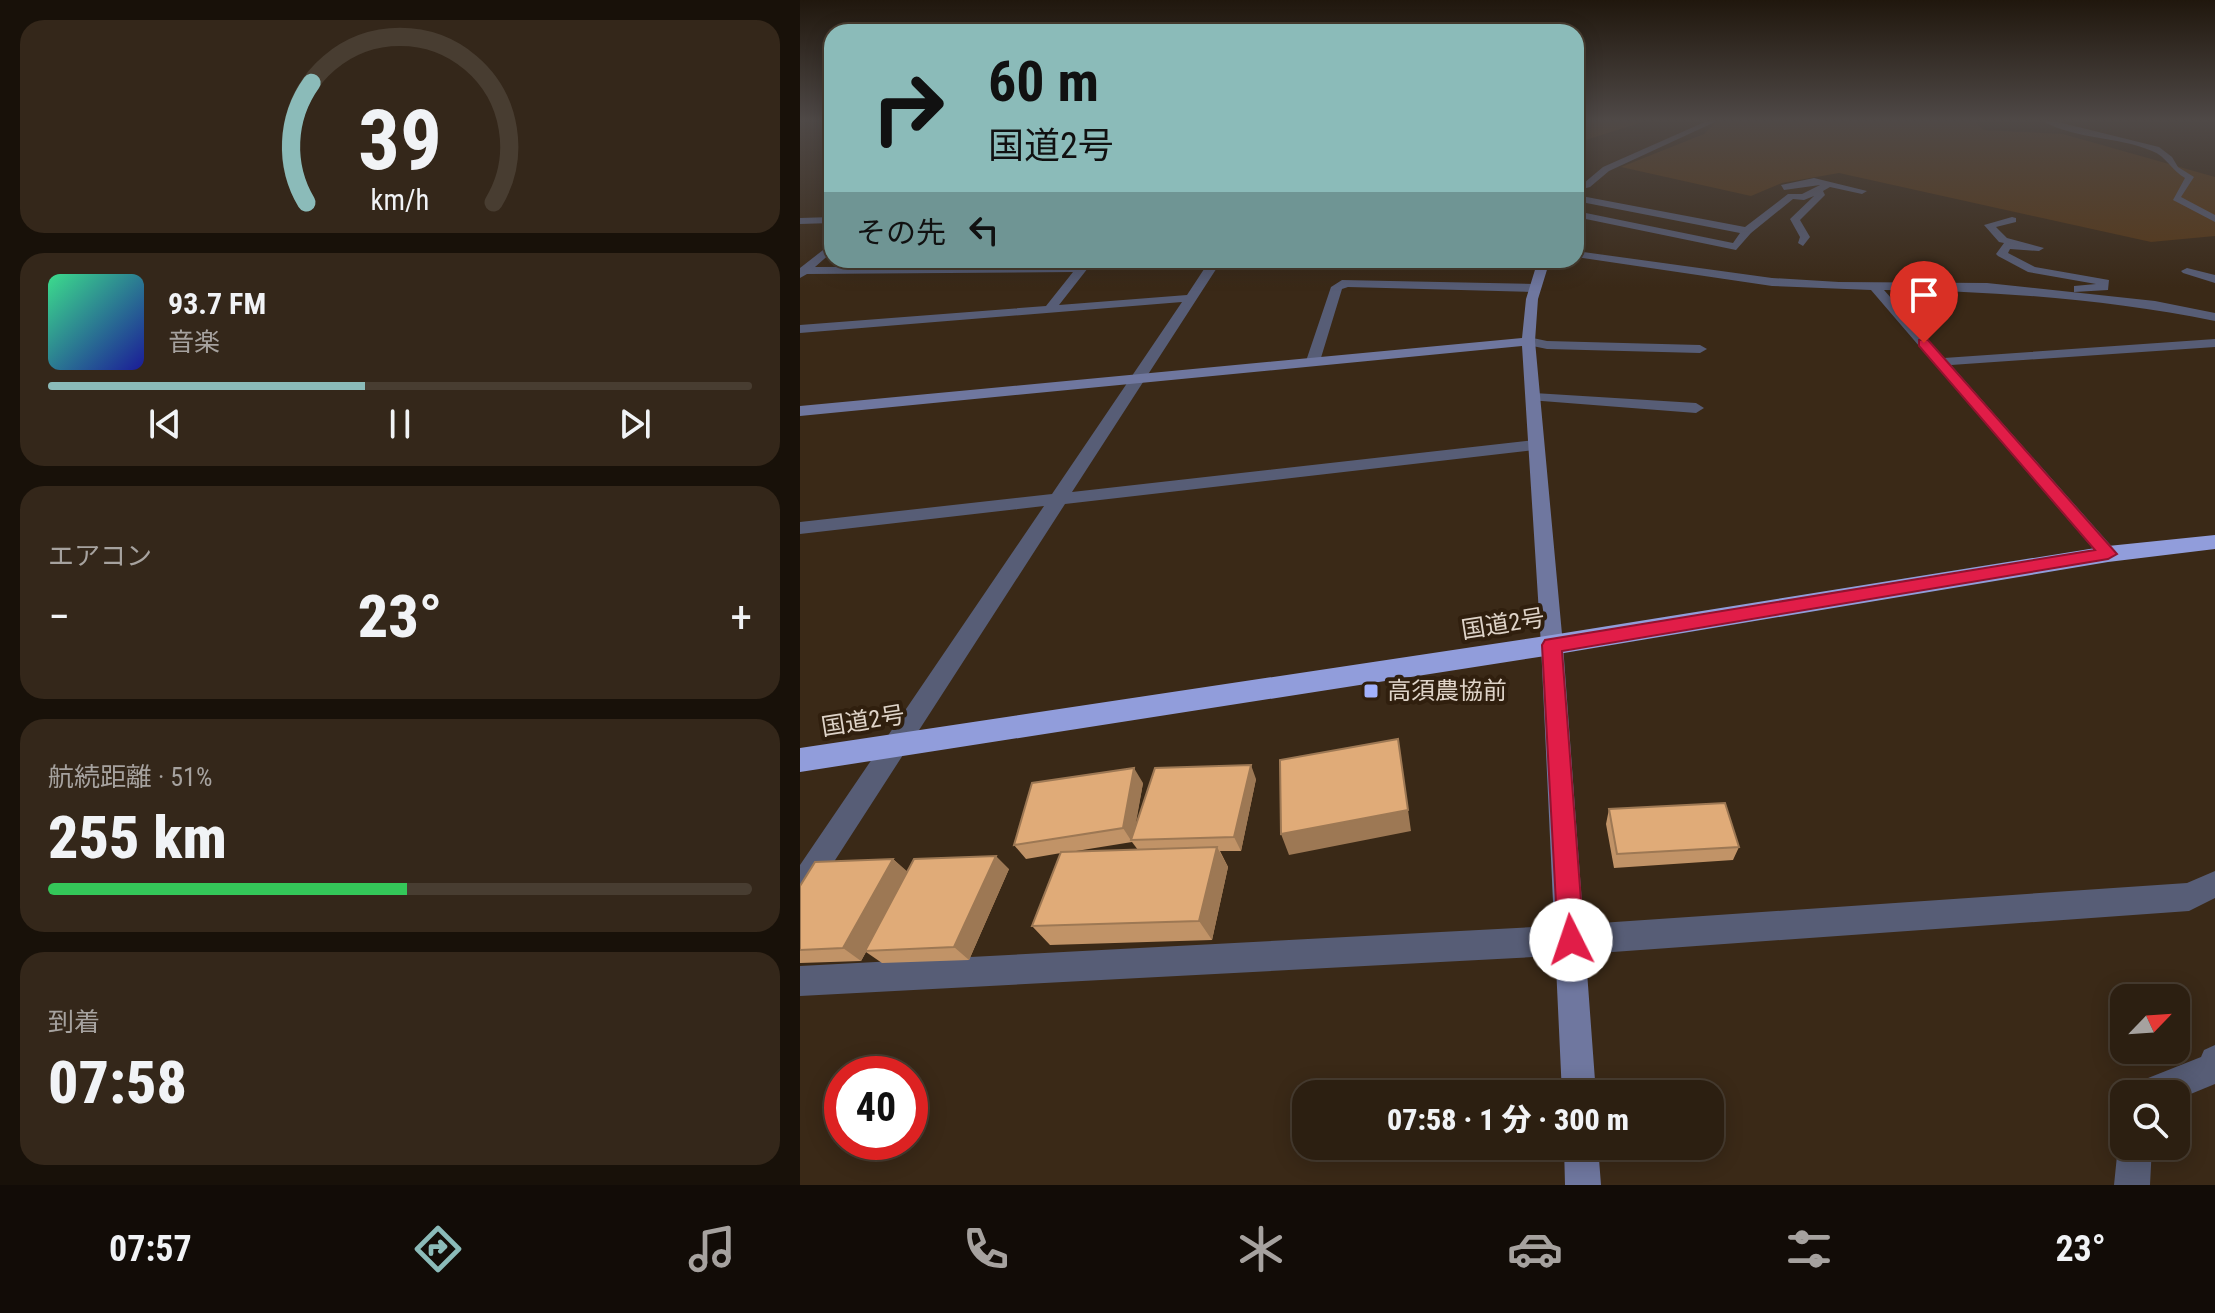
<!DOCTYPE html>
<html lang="ja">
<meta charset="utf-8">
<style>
:root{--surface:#2c1f11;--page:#34271a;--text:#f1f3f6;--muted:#a6a29f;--line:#483d31;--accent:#8bbbb9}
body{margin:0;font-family:"Roboto Condensed","Noto Sans JP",sans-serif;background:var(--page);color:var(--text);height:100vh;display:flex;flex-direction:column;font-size:30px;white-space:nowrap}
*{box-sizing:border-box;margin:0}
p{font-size:26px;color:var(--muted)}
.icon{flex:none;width:44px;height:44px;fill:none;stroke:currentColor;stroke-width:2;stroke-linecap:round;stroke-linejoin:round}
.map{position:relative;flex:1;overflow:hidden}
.drawer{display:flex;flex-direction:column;gap:20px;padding:20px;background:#181109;width:800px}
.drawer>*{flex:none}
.guide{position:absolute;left:24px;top:24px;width:760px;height:244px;border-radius:24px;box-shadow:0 4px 20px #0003,0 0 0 2px var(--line);background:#8bbbb9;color:#111;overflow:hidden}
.needle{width:52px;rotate:65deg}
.tools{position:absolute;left:1310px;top:984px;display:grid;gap:16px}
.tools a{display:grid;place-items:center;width:80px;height:80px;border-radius:16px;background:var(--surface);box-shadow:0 4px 20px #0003,0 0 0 2px var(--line);font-size:40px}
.speed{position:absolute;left:24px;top:1056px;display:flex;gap:16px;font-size:40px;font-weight:700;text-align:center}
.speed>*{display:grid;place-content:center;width:104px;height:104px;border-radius:50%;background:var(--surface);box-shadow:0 4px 20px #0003,0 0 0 2px var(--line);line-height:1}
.speed .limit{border:12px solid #d22;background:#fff;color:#111}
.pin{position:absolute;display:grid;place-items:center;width:68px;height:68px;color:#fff;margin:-82px -34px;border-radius:50% 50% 50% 0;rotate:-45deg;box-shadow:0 0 8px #0007}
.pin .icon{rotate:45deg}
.me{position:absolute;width:88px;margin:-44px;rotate:356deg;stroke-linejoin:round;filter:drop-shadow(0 0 6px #0008)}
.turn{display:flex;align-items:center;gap:28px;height:168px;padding:0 32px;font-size:36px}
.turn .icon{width:104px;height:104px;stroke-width:2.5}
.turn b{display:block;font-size:56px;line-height:68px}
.then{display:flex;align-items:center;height:76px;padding:0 32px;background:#0003;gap:16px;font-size:30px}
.big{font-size:60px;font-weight:800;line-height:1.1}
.drawer .tile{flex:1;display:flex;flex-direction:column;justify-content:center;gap:12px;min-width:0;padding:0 28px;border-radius:24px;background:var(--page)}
.drawer .dial{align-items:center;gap:0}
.dial svg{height:208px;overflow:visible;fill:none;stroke:var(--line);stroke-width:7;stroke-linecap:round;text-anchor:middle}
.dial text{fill:var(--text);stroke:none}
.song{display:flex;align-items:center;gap:24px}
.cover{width:96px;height:96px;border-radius:12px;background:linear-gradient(135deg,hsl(150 70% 55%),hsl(240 70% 35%))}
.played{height:8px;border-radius:4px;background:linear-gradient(90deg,var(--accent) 45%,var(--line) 45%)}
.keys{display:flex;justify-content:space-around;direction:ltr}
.heat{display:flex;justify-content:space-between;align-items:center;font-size:44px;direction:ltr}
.charge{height:12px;border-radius:6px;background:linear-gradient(90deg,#34c759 51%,var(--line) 0)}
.trip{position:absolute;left:492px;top:1080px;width:432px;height:80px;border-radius:24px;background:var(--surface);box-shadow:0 4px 20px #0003,0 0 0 2px var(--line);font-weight:800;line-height:80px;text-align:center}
.tab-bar{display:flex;height:128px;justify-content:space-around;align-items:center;background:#120c07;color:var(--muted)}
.tab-bar .icon{width:56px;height:56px}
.tab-bar .selected{color:var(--accent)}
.tab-bar b{font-size:36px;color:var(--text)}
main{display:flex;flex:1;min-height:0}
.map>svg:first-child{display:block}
.green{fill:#563716}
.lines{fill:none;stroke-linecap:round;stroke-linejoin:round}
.street{fill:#575d76;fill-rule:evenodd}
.secondary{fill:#6f779f;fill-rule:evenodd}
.highway{fill:#919ddb;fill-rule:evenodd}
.wall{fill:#c19367;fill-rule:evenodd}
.shaded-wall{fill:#9d7854}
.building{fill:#e0ab78;stroke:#9d7854;stroke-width:2}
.route{fill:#e11d48;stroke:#92132f;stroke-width:2}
.poi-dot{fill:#a3b2fd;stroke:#301f0e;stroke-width:3}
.labels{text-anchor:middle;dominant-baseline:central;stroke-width:8;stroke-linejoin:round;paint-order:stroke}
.street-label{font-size:24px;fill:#dfd4c9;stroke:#301f0e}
.poi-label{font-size:24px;fill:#dfd4c9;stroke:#301f0e;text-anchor:start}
</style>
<main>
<section class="drawer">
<div class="tile dial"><svg viewBox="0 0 100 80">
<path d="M14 69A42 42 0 1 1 86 69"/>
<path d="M14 69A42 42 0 0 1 16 23" stroke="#8bbbb9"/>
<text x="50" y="56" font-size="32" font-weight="700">39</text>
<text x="50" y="72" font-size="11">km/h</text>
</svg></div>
<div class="tile">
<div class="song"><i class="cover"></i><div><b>93.7 FM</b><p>音楽</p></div></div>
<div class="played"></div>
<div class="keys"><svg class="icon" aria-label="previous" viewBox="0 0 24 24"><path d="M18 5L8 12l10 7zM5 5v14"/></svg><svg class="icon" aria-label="pause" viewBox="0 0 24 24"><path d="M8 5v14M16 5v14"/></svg><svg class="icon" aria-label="next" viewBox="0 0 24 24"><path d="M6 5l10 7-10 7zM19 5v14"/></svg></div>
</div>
<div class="tile"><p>エアコン</p>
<div class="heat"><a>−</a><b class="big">23°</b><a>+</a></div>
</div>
<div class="tile"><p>航続距離 · 51%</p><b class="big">255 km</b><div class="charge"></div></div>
<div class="tile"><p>到着</p><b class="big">07:58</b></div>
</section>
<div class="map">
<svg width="1415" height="1185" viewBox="0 0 1415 1185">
<rect width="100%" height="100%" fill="#3a2917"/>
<path class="green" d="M 776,121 L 846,121 L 776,143 Z
M 917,121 L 1175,121 L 1183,130 L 1263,134 L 1415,177 L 1415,236 L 1351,242 L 1039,173 L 982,183 L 951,196 L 821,167 L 904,134 Z"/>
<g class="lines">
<path class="street" d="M 907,121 L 917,121 L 809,171 L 790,187 L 776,191 L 776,185 L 784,183 L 803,167 Z
M 1243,121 L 1254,121 L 1359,147 L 1372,157 L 1378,167 L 1394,177 L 1381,197 L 1415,215 L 1415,222 L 1373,200 L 1385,178 C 1372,171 1366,156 1352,151 C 1318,136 1276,140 1243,121 Z
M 1014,178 L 1067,191 L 1062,194 L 1030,187 L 1023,191 L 1025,195 L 1000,220 L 1010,237 L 1003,246 L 998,243 L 1000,237 L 990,219 L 1014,196 L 1004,200 L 993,199 L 951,233 L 936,250 L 776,217 L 776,211 L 933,243 L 940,233 L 776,201 L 776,195 L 945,227 L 988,194 L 1002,194 L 1020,185 L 984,190 L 981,185 Z
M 32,217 L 32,223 L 0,224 L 0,218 Z
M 1212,217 L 1216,218 L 1216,222 L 1196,227 L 1207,238 L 1244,248 L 1239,251 L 1210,249 L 1208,253 L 1235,267 L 1309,280 L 1308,290 L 1274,292 L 1274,286 L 1296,284 L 1228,272 L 1198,256 L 1196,254 L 1204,243 L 1199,242 L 1184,225 Z
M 32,243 L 32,252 L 15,267 L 286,266 L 288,268 L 259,305 L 387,295 L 410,260 L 422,260 L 272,492 L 734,440 L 742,445 L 734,450 L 265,504 L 10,899 L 0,902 L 0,865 L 244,506 L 0,534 L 0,522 L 252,494 L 382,302 L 0,333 L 0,325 L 246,306 L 273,272 L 7,274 L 0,278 L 0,268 Z
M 776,251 L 972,278 L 1039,282 L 1187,283 L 1355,301 L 1415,313 L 1415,321 C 1306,299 1195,291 1084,290 L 1144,358 L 1415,339 L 1415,347 L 1151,365 L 1315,550 L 1317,554 L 1308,560 L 1301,558 L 1071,290 L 972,286 L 776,257 Z
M 1387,268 L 1415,275 L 1415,283 L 1383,273 L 1381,271 Z
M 542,280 L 735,284 L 741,288 L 735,292 L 548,287 L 542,289 L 520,361 L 508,364 L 506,361 L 531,287 Z
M 728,337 L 747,341 L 900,345 L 907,349 L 900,353 L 747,349 L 723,344 L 721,341 Z
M 734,393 L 896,403 L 904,408 L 896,413 L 729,400 L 727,397 Z
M 1415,871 L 1415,898 L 1389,911 L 771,955 L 0,996 L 0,966 L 771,925 L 1387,883 Z
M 1415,1045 L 1415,1084 L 1376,1100 L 1376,1094 L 1333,1094 L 1338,1082 L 1401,1057 L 1404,1050 Z
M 1324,1133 L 1324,1146 L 1352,1146 L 1350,1185 L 1314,1185 L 1318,1146 Z"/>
<path class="secondary" d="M 738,260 L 750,260 L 738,299 L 735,341 L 763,645 L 796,1094 L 762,1094 L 741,645 L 722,346 L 0,416 L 0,406 L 722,338 L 726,299 Z
M 764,1146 L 798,1146 L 801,1185 L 765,1185 Z"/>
<path class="highway" d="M 1415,535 L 1415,549 L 1308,562 L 752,655 L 0,772 L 0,748 L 752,635 L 1308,546 Z"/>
</g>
<path class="wall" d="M 456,779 L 441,851 L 420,851 L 428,867 L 412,940 L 250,945 L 232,926 L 261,853 L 226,859 L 214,845 L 343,783 L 334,831 ZM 332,842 L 338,850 L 270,852 Z
M 809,809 L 939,847 L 933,860 L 814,868 L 806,824 Z
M 93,859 L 107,872 L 209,869 L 169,960 L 82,963 L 66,952 L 61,961 L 0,963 L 0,886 Z"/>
<path class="shaded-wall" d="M 598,739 L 611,831 L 489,855 L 481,834 Z
M 451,765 L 456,779 L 441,851 L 434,837 Z
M 334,768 L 343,783 L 333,840 L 331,840 L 332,842 L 323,828 Z
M 417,847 L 428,867 L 412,940 L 399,921 Z
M 196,856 L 209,869 L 169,960 L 154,947 Z
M 93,859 L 109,873 L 61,961 L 43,948 Z"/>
<path class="building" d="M 598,739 L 608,810 L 481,834 L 480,760 Z
M 451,765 L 434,837 L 331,840 L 355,768 Z
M 334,768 L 323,828 L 214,845 L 232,783 Z
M 925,803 L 939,847 L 817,854 L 809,809 Z
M 417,847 L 399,921 L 232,926 L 261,852 Z
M 196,856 L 154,947 L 65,951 L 114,859 Z
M 93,859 L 43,948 L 0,950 L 0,886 L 15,862 Z"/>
<linearGradient id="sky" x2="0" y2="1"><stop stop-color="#20170d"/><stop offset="0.42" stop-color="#4f4947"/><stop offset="1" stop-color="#4f4947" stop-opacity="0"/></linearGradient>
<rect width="1415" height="287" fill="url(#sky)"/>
<path class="route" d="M 1119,340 L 1128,340 L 1317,554 L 1308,559 L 762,651 L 784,940 L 780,949 L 771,953 L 762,949 L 758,940 L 742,645 L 745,640 L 1295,550 L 1119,346 Z"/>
<rect class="poi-dot" x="563" y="683" width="16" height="16" rx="4"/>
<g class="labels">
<g class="street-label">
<text transform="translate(703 624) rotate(-9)">国道2号</text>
<text transform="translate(63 721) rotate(-9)">国道2号</text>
</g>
<g class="poi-label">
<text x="587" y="691">高須農協前</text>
</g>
</g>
</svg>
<div class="tools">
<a><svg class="needle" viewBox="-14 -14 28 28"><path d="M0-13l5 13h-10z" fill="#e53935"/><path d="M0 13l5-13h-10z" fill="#a6a29f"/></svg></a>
<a><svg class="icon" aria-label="search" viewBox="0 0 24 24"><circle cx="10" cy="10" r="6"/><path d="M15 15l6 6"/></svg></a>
</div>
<div class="speed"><div class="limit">40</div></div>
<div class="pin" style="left:1124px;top:343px;background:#d93025"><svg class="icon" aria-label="arrive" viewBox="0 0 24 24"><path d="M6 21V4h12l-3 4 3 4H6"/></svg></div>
<svg class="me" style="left:771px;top:940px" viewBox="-20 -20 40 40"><circle r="19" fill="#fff"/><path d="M0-13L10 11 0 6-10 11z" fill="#e11d48"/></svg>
<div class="trip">07:58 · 1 分 · 300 m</div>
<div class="guide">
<div class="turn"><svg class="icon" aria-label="right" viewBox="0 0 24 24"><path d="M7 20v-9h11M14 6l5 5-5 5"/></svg><div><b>60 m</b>国道2号</div></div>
<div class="then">その先<svg class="icon" aria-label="left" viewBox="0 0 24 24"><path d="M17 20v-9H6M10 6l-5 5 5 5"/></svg></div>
</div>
</div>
</main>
<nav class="tab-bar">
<b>07:57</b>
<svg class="icon selected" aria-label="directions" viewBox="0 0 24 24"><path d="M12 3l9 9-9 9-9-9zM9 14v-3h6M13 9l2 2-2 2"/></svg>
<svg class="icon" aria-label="music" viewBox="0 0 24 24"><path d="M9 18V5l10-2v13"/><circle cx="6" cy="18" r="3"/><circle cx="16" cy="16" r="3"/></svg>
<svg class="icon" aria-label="phone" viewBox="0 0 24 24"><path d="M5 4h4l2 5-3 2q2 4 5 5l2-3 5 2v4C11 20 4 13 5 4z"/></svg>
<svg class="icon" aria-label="climate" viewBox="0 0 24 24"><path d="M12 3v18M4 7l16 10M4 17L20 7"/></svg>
<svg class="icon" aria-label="car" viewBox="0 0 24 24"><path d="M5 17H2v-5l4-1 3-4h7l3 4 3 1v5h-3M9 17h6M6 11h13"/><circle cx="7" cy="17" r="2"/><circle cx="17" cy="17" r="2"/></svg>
<svg class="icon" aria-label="filters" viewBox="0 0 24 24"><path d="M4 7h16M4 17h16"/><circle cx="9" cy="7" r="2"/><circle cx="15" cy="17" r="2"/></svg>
<b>23°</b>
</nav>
